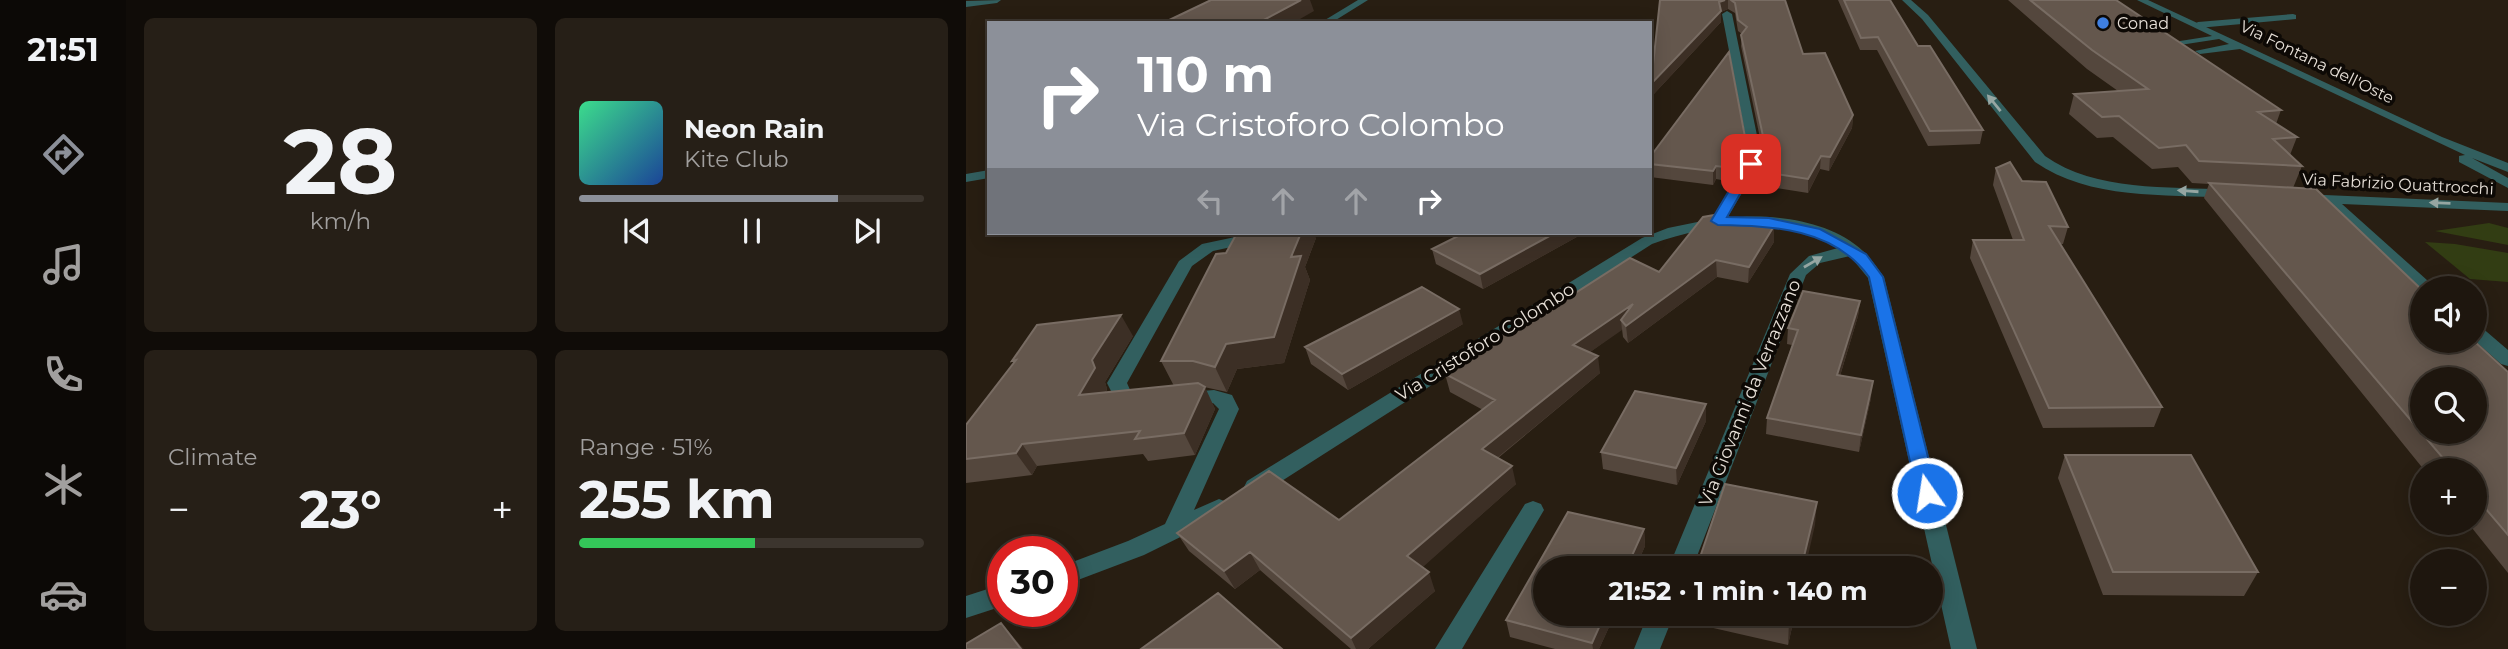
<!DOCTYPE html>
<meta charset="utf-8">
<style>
:root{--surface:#1e160e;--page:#261f17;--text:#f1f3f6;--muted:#a19f9e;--line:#3c352e;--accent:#8c9099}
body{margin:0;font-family:Montserrat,sans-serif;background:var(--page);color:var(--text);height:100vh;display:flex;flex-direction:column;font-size:26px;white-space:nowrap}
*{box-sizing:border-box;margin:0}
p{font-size:23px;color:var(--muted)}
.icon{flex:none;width:38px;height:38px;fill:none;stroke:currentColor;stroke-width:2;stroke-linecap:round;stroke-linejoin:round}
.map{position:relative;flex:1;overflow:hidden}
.panel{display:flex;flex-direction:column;gap:18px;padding:18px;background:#100c08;width:840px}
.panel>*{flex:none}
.guide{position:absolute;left:21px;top:21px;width:665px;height:214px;border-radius:0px;box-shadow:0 4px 18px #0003,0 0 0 2px var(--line);background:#8c9099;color:#fff;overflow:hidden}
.controls{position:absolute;left:1444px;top:276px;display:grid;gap:14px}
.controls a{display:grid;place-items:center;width:77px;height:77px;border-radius:50%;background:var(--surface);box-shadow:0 4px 18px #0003,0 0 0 2px var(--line);font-size:35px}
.speed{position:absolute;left:21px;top:536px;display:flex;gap:14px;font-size:35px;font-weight:700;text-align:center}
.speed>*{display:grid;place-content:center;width:91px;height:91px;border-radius:50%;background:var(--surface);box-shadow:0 4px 18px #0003,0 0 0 2px var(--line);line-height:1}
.speed .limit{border:10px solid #d22;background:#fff;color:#111}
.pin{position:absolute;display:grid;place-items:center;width:60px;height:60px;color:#fff;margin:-30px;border-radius:14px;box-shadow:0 4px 10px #0006}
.me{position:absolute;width:77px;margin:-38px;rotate:347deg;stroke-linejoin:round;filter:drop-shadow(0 0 5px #0008)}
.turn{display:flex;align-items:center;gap:24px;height:147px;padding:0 35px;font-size:32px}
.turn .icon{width:91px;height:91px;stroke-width:2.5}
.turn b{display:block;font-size:49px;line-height:60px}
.lanes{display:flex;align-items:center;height:66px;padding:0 35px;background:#0003;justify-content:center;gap:35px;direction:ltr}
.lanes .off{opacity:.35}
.big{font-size:52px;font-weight:700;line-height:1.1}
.panel .tile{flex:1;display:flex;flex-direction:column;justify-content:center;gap:10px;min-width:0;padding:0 24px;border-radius:10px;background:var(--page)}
.panel .dial{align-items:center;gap:0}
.dial b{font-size:91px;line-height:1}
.song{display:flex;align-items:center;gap:21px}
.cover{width:84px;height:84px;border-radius:10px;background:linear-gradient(135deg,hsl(150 70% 55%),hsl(220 70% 35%))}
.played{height:7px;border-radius:4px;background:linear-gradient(90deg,var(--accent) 75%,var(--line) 75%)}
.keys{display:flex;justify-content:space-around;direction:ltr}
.heat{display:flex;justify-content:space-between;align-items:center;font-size:38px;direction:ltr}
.charge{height:10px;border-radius:5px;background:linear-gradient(90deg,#34c759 51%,var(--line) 0)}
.panel .tiles{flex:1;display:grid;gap:18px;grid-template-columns:repeat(2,1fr)}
.trip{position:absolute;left:567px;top:556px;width:410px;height:70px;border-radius:35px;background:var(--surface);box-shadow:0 4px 18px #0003,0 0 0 2px var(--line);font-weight:700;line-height:70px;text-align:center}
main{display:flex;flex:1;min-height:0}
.tabs{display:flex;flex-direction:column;width:126px;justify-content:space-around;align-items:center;background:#0c0906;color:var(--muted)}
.tabs .icon{width:49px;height:49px}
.tabs .on{color:var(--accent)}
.tabs b{font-size:32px;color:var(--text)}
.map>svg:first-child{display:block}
.green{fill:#323d13}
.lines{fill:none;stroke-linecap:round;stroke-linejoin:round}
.lane{fill:#325f5f;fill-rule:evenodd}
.street{fill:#325f5f;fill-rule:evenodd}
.wall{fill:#54473d}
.shaded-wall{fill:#3c2f25}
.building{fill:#64574d;stroke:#786c63;stroke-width:2;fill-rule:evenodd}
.oneway{fill:#96a6a2}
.route{fill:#1a73e8;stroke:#114b97;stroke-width:2}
.shop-dot{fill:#3f7fe0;stroke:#0d0905;stroke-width:2.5}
.labels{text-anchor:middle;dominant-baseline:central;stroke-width:7;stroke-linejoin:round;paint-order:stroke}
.far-poi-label{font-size:16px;fill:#e7e0d8;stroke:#0d0905;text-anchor:start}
.far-street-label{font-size:16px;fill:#e7e0d8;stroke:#0d0905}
.street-label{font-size:18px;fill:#e7e0d8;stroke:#0d0905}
</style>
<main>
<nav class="tabs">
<b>21:51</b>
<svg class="icon on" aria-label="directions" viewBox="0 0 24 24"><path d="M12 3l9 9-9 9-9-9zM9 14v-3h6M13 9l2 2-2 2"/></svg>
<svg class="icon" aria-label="music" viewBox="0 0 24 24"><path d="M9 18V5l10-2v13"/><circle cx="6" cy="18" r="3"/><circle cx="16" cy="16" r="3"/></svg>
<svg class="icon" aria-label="phone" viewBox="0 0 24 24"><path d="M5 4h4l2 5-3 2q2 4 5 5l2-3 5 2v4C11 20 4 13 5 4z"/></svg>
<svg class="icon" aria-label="climate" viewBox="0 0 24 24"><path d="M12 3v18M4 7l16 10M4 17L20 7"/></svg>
<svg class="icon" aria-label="car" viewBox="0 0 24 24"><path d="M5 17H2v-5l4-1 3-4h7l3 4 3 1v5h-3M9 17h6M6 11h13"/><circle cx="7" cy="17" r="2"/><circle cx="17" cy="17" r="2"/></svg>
</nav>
<section class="panel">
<div class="tiles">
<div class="tile dial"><b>28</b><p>km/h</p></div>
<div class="tile">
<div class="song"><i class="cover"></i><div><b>Neon Rain</b><p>Kite Club</p></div></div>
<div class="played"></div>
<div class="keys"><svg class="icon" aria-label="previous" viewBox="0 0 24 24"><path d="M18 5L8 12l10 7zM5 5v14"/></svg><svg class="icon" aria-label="pause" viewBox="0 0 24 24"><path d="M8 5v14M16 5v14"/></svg><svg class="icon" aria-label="next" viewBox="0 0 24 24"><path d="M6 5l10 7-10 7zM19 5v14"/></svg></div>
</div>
<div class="tile"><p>Climate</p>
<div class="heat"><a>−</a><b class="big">23°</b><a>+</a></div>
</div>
<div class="tile"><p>Range · 51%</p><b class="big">255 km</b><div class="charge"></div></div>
</div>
</section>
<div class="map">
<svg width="1542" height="649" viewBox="0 0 1542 649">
<rect width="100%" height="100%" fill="#281e12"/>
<path class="green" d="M 1523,223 L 1542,228 L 1542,245 L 1469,231 Z
M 1459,242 L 1489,244 L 1542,253 L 1542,282 L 1504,279 Z"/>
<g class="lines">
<path class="lane" d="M 1327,14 L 1330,15 L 1330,19 L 1232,28 L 1227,25 L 1232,22 Z"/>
<path class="street" d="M 35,0 L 31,3 L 0,7 L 0,1 Z
M 392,0 L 402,0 L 365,23 L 354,23 Z
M 936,0 L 945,0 L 962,15 L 1079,156 C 1130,192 1202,186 1262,190 L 1269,194 L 1262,198 C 1199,194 1123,200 1069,162 L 956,19 Z
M 1171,0 L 1182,0 L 1476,137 L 1542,163 L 1542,172 L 1506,158 L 1542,178 L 1542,188 L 1493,162 L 1493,156 L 1499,155 L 1274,49 L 1234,54 L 1229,51 L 1263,44 L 1253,39 L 1214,45 L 1214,41 L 1246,36 Z
M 761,11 L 766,14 L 794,150 L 788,173 L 761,218 C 805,213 864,220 897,251 C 905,258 912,269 918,277 L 1011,649 L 985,649 L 902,278 L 884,256 L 854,263 L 840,275 L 726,569 L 702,569 L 824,274 L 843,256 L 872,248 C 819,213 743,223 686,244 L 297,493 L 289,495 L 281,493 L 278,487 L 281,481 L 676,238 L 702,228 L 746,219 L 774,173 L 782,150 L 756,14 Z
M 23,170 L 23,178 L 0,182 L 0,174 Z
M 1336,194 L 1542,203 L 1542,211 L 1376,204 L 1471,289 L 1456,289 L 1456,291 L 1358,203 L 1331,201 L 1331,195 Z
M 288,233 L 293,235 L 296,238 L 293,241 L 247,251 L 226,266 L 161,383 L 165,392 L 181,396 L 184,401 L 181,406 L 174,408 L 150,401 L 141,383 L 213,261 L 236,244 Z
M 1508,325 L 1514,326 L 1542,350 L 1542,366 L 1535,364 L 1508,340 Z
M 248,390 L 266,395 L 273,409 L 228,510 L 253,499 L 261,502 L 264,508 L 261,514 L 178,555 L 96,586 L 96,566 L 162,541 L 199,524 L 253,409 L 247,403 L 212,403 L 209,398 L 212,393 Z
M 567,501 L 575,504 L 578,510 L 496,649 L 469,649 L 559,504 Z
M 37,584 L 37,606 L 0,618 L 0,596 Z
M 682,614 L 708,614 L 694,649 L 668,649 Z"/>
</g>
<path class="wall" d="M 694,0 L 819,0 L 837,54 L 887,115 L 886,128 L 863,171 L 854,169 L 842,193 L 784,184 L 784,170 L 791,160 L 795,143 L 775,46 L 776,34 L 772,31 L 769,13 L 762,9 L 755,12 L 755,22 L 686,96 L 685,84 Z
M 872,0 L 924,0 L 952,46 L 1017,130 L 1014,144 L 962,146 L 911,50 L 894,50 Z
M 1042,0 L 1150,0 L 1315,110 L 1310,124 L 1331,137 L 1324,155 L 1336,166 L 1327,188 L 1542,372 L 1542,573 L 1502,523 L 1508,523 L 1508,471 L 1459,471 L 1238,198 L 1243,184 L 1226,183 L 1212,167 L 1186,169 L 1147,137 L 1131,138 L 1103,114 L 1108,94 L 1152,91 L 1121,69 Z
M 779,137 L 779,150 L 766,182 L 750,179 L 747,185 L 684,177 L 684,164 Z
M 1030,168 L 1056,181 L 1102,227 L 1097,244 L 1094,244 L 1196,407 L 1188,427 L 1077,428 L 1004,258 L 1007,240 L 1047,240 L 1027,185 Z
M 498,233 L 618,233 L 517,289 L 470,264 L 466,249 Z
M 350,238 L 339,267 L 344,280 L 318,363 L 271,369 L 261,392 L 238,387 L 249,409 L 229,455 L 182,461 L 177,454 L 71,466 L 66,475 L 0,483 L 0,425 L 48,363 L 46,361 L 167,336 L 139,382 L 141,389 L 140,392 L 208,386 L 195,361 L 260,253 Z
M 808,242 L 782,283 L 751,277 L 662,343 L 657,337 L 656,329 L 624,352 L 634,373 L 532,458 L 550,484 L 456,567 L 469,591 L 402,649 L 385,649 L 294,570 L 269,589 L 223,551 L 211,533 L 373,520 L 517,410 L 484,392 L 479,374 L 561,324 L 693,272 Z
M 894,301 L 892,316 L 874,376 L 905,398 L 893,452 L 800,434 L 801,418 L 826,345 L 821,344 L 822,328 Z
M 497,324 L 382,390 L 345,364 L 339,347 Z
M 740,421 L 711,485 L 637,469 L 635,452 Z
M 1099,455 L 1292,572 L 1278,596 L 1137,595 L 1092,478 Z
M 602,512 L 678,529 L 679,546 L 669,569 L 579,569 L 579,614 L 649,614 L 633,649 L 589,649 L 544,637 L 540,620 Z
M 720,614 L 829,614 L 822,645 L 721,622 Z"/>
<path class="shaded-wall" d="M 335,0 L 344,0 L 348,11 L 327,23 L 292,23 Z
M 759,0 L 762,0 L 762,9 L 755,12 L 755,22 L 686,96 L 685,84 L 753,2 Z
M 887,115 L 886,128 L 863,171 L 864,157 Z
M 779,137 L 779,150 L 766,182 L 766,168 Z
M 855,156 L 854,169 L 842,193 L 842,179 Z
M 750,166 L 750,179 L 747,185 L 747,171 Z
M 808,226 L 808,242 L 782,283 L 783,267 Z
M 335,233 L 348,233 L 350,238 L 339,267 L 344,280 L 318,363 L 271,369 L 261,392 L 249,367 L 260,344 L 325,257 Z
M 589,233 L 618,233 L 517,289 L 514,274 Z
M 750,260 L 751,277 L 662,343 L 660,326 L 655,320 L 656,330 L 610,362 L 607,345 L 667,304 Z
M 894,301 L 892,316 L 869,392 L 871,375 Z
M 493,309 L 497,324 L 382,390 L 376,374 Z
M 155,315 L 167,336 L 139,382 L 141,389 L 126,416 L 113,395 L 126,360 Z
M 632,356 L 634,373 L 520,467 L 516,449 Z
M 907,381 L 905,398 L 893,452 L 895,435 Z
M 239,387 L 249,409 L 229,455 L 218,433 Z
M 740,404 L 740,421 L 711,485 L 710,468 Z
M 56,444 L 71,466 L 66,475 L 50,453 Z
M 546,466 L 550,484 L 448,575 L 441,556 Z
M 851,502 L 849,525 L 839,569 L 835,569 Z
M 678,529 L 679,546 L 669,569 L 660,569 Z
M 284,552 L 294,570 L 269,589 L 258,571 Z
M 463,572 L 469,591 L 402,649 L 390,649 L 385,638 Z
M 639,614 L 649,614 L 633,649 L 627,649 L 626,643 Z
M 825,614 L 829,614 L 822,645 L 823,621 Z
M 35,623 L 55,646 L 58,649 L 55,649 Z"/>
<path class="building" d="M 245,0 L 335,0 L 292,23 L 197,23 Z
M 694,0 L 759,0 L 753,2 L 755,11 L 685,84 Z
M 765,0 L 819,0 L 837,54 L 859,53 L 887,115 L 864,157 L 855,156 L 842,179 L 784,170 L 791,160 L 797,136 L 775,35 L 781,27 L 772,20 L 769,3 Z
M 878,0 L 924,0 L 952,46 L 964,46 L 1017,130 L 964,131 L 912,37 L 895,38 Z
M 1064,0 L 1150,0 L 1315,110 L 1292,112 L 1331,137 L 1307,139 L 1336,166 L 1233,161 L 1220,145 L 1193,148 L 1153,116 L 1136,117 L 1108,94 L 1182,89 L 1126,50 Z
M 763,52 L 779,137 L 766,168 L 750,166 L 747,171 L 684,164 L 684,157 Z
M 1044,162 L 1056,181 L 1080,182 L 1102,227 L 1083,226 L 1196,407 L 1083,408 L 1007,240 L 1058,240 L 1030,168 Z
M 1243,183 L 1350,189 L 1456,290 L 1456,341 L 1508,341 L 1542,372 L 1542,535 L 1508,495 L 1508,471 L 1488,471 ZM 1456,380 L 1508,380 L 1508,432 L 1456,432 Z
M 748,215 L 808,226 L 783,267 L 750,260 L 660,326 L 655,320 L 667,304 L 607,345 L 632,356 L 516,449 L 546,466 L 441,556 L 463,572 L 385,638 L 284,552 L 258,571 L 211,533 L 303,471 L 373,520 L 529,400 L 479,374 L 555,321 L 561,324 L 664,258 L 693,272 L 737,217 Z
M 271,233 L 335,233 L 325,257 L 335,256 L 308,337 L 260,344 L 249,367 L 227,361 L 195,361 L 250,254 L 260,253 Z
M 498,233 L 589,233 L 514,274 L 466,249 Z
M 456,287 L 493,309 L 376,374 L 339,347 Z
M 837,291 L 894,301 L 871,375 L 907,381 L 895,435 L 801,418 L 832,330 L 822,328 Z
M 155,315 L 126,360 L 129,368 L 113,395 L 232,383 L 239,387 L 218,433 L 169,439 L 174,431 L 56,444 L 50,453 L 0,459 L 0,425 L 50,360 L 46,361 L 71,325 Z
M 669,391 L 740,404 L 710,468 L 635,452 Z
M 1099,455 L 1225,455 L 1292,572 L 1147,572 Z
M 759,484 L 851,502 L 835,569 L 730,569 Z
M 602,512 L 678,529 L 660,569 L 579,569 L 579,614 L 639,614 L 626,643 L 540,620 Z
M 252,593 L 316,649 L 175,649 Z
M 790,614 L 825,614 L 823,621 Z
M 35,623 L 55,649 L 0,649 L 0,644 Z"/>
<defs><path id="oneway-solid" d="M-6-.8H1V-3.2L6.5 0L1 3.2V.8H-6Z" transform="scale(1.75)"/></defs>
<g class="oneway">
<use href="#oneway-solid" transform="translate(1028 103) rotate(-129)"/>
<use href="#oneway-solid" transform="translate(1222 191) rotate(-176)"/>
<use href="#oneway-solid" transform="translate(1474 203) rotate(-178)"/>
<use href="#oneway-solid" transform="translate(847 262) rotate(-30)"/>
</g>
<path class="route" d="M 785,161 L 791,164 L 761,217 L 803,218 L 854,229 L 900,254 L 917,277 L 971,493 L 968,499 L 961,501 L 954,499 L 951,493 L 903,277 C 868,228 807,226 752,225 L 745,221 L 779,164 Z"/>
<circle class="shop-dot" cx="1137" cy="23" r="7"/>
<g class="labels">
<g class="far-poi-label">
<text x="1151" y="23">Conad</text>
</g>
<g class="far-street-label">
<text transform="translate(1351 62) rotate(26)">Via Fontana dell'Oste</text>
<text transform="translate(1432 184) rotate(3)">Via Fabrizio Quattrocchi</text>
</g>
<g class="street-label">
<text transform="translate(519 342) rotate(-32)">Via Cristoforo Colombo</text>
<text transform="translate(784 393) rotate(-68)">Via Giovanni da Verrazzano</text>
</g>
</g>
</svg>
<div class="controls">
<a><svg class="icon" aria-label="sound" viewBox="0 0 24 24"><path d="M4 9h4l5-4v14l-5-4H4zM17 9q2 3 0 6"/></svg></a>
<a><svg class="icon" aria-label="search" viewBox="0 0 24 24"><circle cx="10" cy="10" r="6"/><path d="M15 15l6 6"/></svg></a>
<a>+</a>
<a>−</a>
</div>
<div class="speed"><div class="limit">30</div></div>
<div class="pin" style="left:785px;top:164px;background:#d93025"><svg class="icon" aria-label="arrive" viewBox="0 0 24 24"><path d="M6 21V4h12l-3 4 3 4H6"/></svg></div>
<svg class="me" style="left:961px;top:493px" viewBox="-20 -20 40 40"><circle r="17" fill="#1a73e8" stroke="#fff" stroke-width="3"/><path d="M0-11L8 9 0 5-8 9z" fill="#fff"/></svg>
<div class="trip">21:52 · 1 min · 140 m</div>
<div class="guide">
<div class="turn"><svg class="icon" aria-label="right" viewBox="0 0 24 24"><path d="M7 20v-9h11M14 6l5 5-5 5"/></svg><div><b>110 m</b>Via Cristoforo Colombo</div></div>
<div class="lanes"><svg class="icon off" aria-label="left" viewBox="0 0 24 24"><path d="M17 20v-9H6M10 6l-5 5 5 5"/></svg><svg class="icon off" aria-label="ahead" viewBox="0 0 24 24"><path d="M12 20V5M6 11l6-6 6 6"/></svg><svg class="icon off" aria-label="ahead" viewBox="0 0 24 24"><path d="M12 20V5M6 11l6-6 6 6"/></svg><svg class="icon" aria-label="right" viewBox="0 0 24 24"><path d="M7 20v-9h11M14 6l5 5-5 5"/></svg></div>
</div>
</div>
</main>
